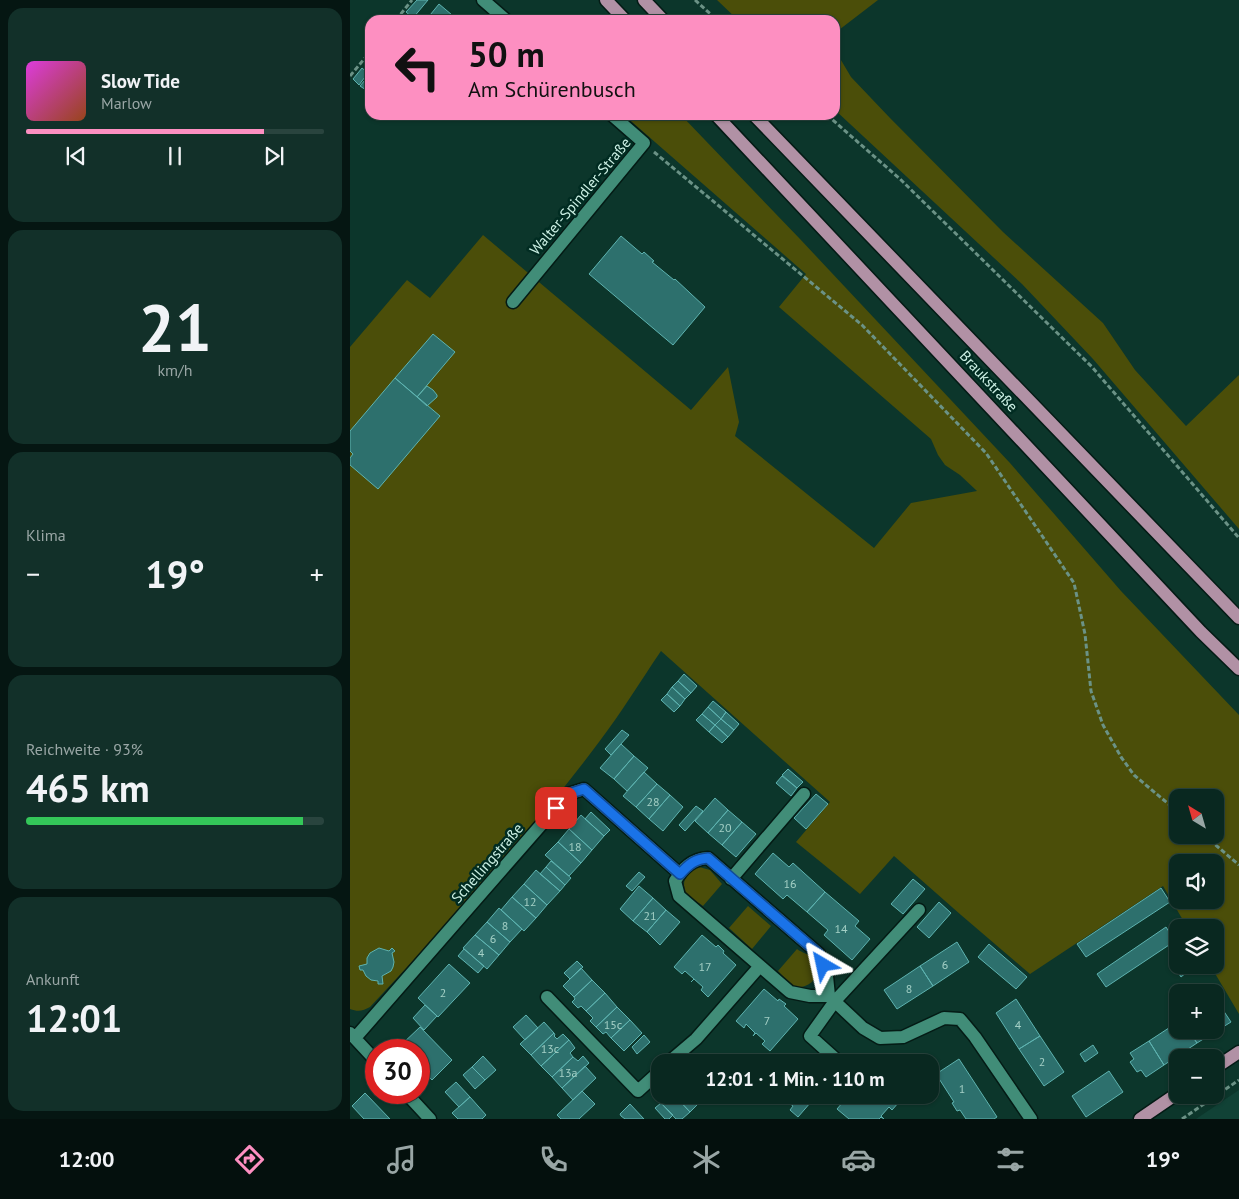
<!DOCTYPE html>
<html lang="de">
<meta charset="utf-8">
<style>
:root{--surface:#092820;--page:#123029;--text:#f1f3f6;--muted:#99a6a5;--line:#29443e;--accent:#fd8fc1}
body{margin:0;font-family:"PT Sans",sans-serif;background:var(--page);color:var(--text);height:100vh;display:flex;flex-direction:column;font-size:19px;white-space:nowrap}
*{box-sizing:border-box;margin:0}
p{font-size:16px;color:var(--muted)}
.icon{flex:none;width:28px;height:28px;fill:none;stroke:currentColor;stroke-width:2;stroke-linecap:round;stroke-linejoin:round}
.map{position:relative;flex:1;overflow:hidden}
.panel{display:flex;flex-direction:column;gap:8px;padding:8px;background:#051612;width:350px}
.panel>*{flex:none}
.top-card{position:absolute;left:15px;top:15px;width:475px;height:105px;border-radius:15px;box-shadow:0 1px 4px #0004,0 0 0 1px var(--line);background:#fd8fc1;color:#111;overflow:hidden}
.needle{width:32px;rotate:323deg}
.controls{position:absolute;left:819px;top:789px;display:grid;gap:10px}
.controls a{display:grid;place-items:center;width:55px;height:55px;border-radius:10px;background:var(--surface);box-shadow:0 1px 4px #0004,0 0 0 1px var(--line);font-size:25px}
.speed{position:absolute;left:15px;top:1039px;display:flex;gap:10px;font-size:25px;font-weight:700;text-align:center}
.speed>*{display:grid;place-content:center;width:65px;height:65px;border-radius:50%;background:var(--surface);box-shadow:0 1px 4px #0004,0 0 0 1px var(--line);line-height:1}
.speed .limit{border:8px solid #d22;background:#fff;color:#111}
.pin{position:absolute;display:grid;place-items:center;width:42px;height:42px;color:#fff;margin:-21px;border-radius:10px;box-shadow:0 2px 8px #0006}
.me{position:absolute;width:55px;margin:-28px;rotate:324deg;stroke-linejoin:round;filter:drop-shadow(0 0 4px #0008)}
.turn{display:flex;align-items:center;gap:18px;height:105px;padding:0 20px;font-size:22px}
.turn .icon{width:65px;height:65px;stroke-width:2.5}
.turn b{display:block;font-size:35px;line-height:42px}
.big{font-size:38px;font-weight:800;line-height:1.1}
.panel .tile{flex:1;display:flex;flex-direction:column;justify-content:center;gap:8px;min-width:0;padding:0 18px;border-radius:15px;background:var(--page)}
.panel .dial{align-items:center;gap:0}
.dial b{font-size:65px;line-height:1}
.song{display:flex;align-items:center;gap:15px}
.cover{width:60px;height:60px;border-radius:8px;background:linear-gradient(135deg,hsl(300 70% 55%),hsl(20 70% 35%))}
.played{height:5px;border-radius:2px;background:linear-gradient(90deg,var(--accent) 80%,var(--line) 80%)}
.keys{display:flex;justify-content:space-around;direction:ltr}
.heat{display:flex;justify-content:space-between;align-items:center;font-size:28px;direction:ltr}
.charge{height:8px;border-radius:4px;background:linear-gradient(90deg,#34c759 93%,var(--line) 0)}
.trip{position:absolute;left:301px;top:1054px;width:288px;height:50px;border-radius:15px;background:var(--surface);box-shadow:0 1px 4px #0004,0 0 0 1px var(--line);font-weight:800;line-height:50px;text-align:center}
.dock{display:flex;height:80px;justify-content:space-around;align-items:center;background:#04100d;color:var(--muted)}
.dock .icon{width:35px;height:35px}
.dock .active{color:var(--accent)}
.dock b{font-size:22px;color:var(--text)}
main{display:flex;flex:1;min-height:0}
.map>svg:first-child{display:block}
.built{fill:#114236}
.green{fill:#4b4e09;fill-rule:evenodd}
.building{fill:#2d706d;stroke:#5eb3b0}
.lines{fill:none;stroke-linecap:round;stroke-linejoin:round}
.minor-casing{stroke:#041b15;stroke-width:15}
.major-casing{stroke:#041b15;stroke-width:15}
.path{stroke:#6b9286;stroke-width:3;stroke-dasharray:5 2.5;stroke-linecap:butt}
.minor{stroke:#418d78;stroke-width:12}
.major{stroke:#b191a5;stroke-width:12}
.route-casing{stroke:#114b97;stroke-width:12}
.route{stroke:#1a73e8;stroke-width:9}
.labels{text-anchor:middle;dominant-baseline:central;stroke-width:5;stroke-linejoin:round;paint-order:stroke}
.number-label{font-size:12px;fill:#a4d0c6}
.street-label{font-size:15px;fill:#ccf0e4;stroke:#012c22}
</style>
<main>
<section class="panel">
<div class="tile">
<div class="song"><i class="cover"></i><div><b>Slow Tide</b><p>Marlow</p></div></div>
<div class="played"></div>
<div class="keys"><svg class="icon" aria-label="previous" viewBox="0 0 24 24"><path d="M18 5L8 12l10 7zM5 5v14"/></svg><svg class="icon" aria-label="pause" viewBox="0 0 24 24"><path d="M8 5v14M16 5v14"/></svg><svg class="icon" aria-label="next" viewBox="0 0 24 24"><path d="M6 5l10 7-10 7zM19 5v14"/></svg></div>
</div>
<div class="tile dial"><b>21</b><p>km/h</p></div>
<div class="tile"><p>Klima</p>
<div class="heat"><a>−</a><b class="big">19°</b><a>+</a></div>
</div>
<div class="tile"><p>Reichweite · 93%</p><b class="big">465 km</b><div class="charge"></div></div>
<div class="tile"><p>Ankunft</p><b class="big">12:01</b></div>
</section>
<div class="map">
<svg width="889" height="1119" viewBox="0 0 889 1119">
<rect width="100%" height="100%" fill="#0c362b"/>
<path class="built" d="M 889,1090 L 889,1119 L 846,1119 Z"/>
<path class="green" d="M 367,0 L 528,0 L 485,33 L 485,20 L 388,20 Z
M 485,50 L 501,77 L 540,118 L 653,232 L 753,323 L 785,370 L 836,426 L 889,375 L 889,529 L 743,359 L 672,284 L 485,110 Z
M 274,115 L 331,115 L 450,239 L 660,463 L 771,591 L 889,715 L 889,1014 L 860,965 L 865,965 L 865,928 L 837,927 L 813,886 L 680,974 L 611,915 L 544,856 L 510,894 L 446,842 L 480,802 L 311,651 C 290,682 271,713 249,742 C 179,836 99,922 20,1007 C 13,1011 8,1012 0,1009 L 0,347 L 57,280 L 80,298 L 133,235 L 341,410 L 378,367 L 389,422 L 385,436 L 524,548 L 561,503 L 627,491 L 610,475 L 595,465 L 588,455 L 581,439 L 429,307 L 456,274 ZM 828,798 L 865,798 L 865,835 L 828,835 ZM 828,862 L 865,862 L 865,900 L 828,900 Z
M 349,867 L 360,870 L 372,884 L 353,906 C 349,902 343,901 339,897 C 329,886 335,870 349,867 Z
M 398,906 L 421,926 L 402,949 L 379,928 Z
M 447,949 C 452,953 460,954 464,960 C 474,976 459,990 443,987 L 428,971 Z"/>
<path class="building" d="M 67,0 L 78,0 L 63,18 L 56,12 Z
M 89,4 L 108,20 L 76,20 Z
M 12,68 L 18,73 L 9,85 L 3,79 Z
M 20,74 L 20,85 L 16,90 L 10,86 Z
M 271,236 L 292,254 L 294,252 L 304,261 L 302,262 L 324,280 L 325,279 L 355,307 L 323,345 L 239,274 Z
M 83,334 L 105,352 L 67,397 L 45,378 Z
M 45,378 L 90,416 L 28,489 L 0,465 L 0,458 L 3,454 L 0,451 L 0,431 Z
M 77,386 L 83,390 L 87,395 L 87,397 L 77,406 L 67,397 Z
M 334,674 L 347,686 L 341,693 L 328,681 Z
M 328,681 L 341,693 L 335,699 L 322,687 Z
M 322,687 L 335,699 L 330,706 L 317,694 Z
M 317,694 L 330,706 L 324,712 L 311,700 Z
M 363,701 L 376,712 L 371,719 L 358,707 Z
M 358,707 L 371,719 L 365,725 L 352,714 Z
M 376,712 L 389,724 L 384,730 L 371,719 Z
M 352,714 L 365,725 L 359,732 L 346,720 Z
M 371,719 L 384,730 L 378,737 L 365,725 Z
M 365,725 L 378,737 L 372,743 L 359,732 Z
M 272,730 L 279,735 L 261,755 L 255,749 Z
M 271,744 L 284,756 L 264,779 L 250,768 Z
M 284,756 L 298,768 L 277,791 L 264,779 Z
M 438,769 L 453,782 L 447,788 L 432,775 Z
M 294,772 L 307,784 L 286,807 L 273,796 Z
M 432,776 L 447,788 L 441,796 L 426,783 Z
M 307,784 L 320,795 L 299,819 L 286,807 Z
M 466,794 L 478,804 L 456,829 L 444,818 Z
M 320,795 L 333,807 L 313,831 L 299,819 Z
M 365,798 L 378,810 L 358,833 L 345,821 Z
M 346,806 L 353,811 L 335,831 L 329,825 Z
M 378,810 L 392,822 L 372,845 L 358,833 Z
M 241,812 L 260,830 L 254,836 L 235,819 Z
M 231,815 L 254,836 L 242,850 L 219,829 Z
M 392,822 L 406,834 L 386,857 L 372,845 Z
M 219,829 L 242,850 L 231,863 L 208,842 Z
M 208,842 L 231,863 L 219,876 L 195,855 Z
M 423,853 L 439,867 L 443,863 L 475,892 L 457,912 L 437,895 L 433,899 L 405,874 Z
M 201,861 L 221,878 L 215,885 L 196,867 Z
M 196,867 L 215,885 L 210,891 L 190,874 Z
M 186,870 L 210,891 L 197,905 L 174,884 Z
M 289,872 L 295,877 L 282,891 L 276,886 Z
M 563,879 L 575,889 L 553,914 L 541,904 Z
M 174,884 L 197,905 L 186,918 L 162,897 Z
M 289,886 L 303,898 L 283,921 L 270,909 Z
M 811,888 L 820,902 L 736,957 L 727,944 Z
M 475,892 L 509,921 L 505,926 L 520,939 L 502,960 L 474,935 L 478,930 L 457,912 Z
M 162,897 L 186,918 L 174,931 L 151,910 Z
M 303,898 L 316,910 L 297,932 L 283,921 Z
M 589,902 L 601,913 L 579,938 L 567,927 Z
M 149,908 L 172,929 L 160,942 L 137,922 Z
M 316,910 L 330,922 L 310,945 L 297,932 Z
M 137,922 L 160,942 L 149,955 L 125,935 Z
M 816,927 L 825,941 L 756,987 L 747,974 Z
M 125,935 L 149,955 L 137,969 L 113,948 Z
M 352,935 L 366,947 L 368,945 L 374,951 L 373,953 L 386,965 L 358,997 L 351,990 L 353,987 L 344,979 L 341,982 L 344,979 L 335,971 L 332,974 L 324,967 Z
M 607,942 L 619,962 L 583,986 L 570,966 Z
M 639,944 L 677,977 L 666,989 L 628,957 Z
M 29,948 L 39,951 L 42,948 L 45,951 L 42,953 L 44,962 L 43,967 L 41,971 L 32,976 L 33,984 L 28,984 L 28,981 L 21,980 L 16,976 L 13,970 L 10,970 L 9,966 L 17,964 L 17,958 L 20,953 Z
M 114,949 L 134,966 L 128,973 L 108,956 Z
M 828,960 L 828,965 L 833,965 L 837,972 L 831,977 L 822,963 Z
M 227,961 L 233,967 L 220,979 L 214,973 Z
M 99,964 L 120,983 L 88,1017 L 68,998 Z
M 570,966 L 583,986 L 547,1009 L 534,990 Z
M 231,968 L 242,980 L 224,997 L 213,986 Z
M 242,980 L 255,993 L 236,1011 L 231,1006 L 228,1008 L 222,1002 L 225,999 L 224,997 Z
M 414,989 L 428,1001 L 429,999 L 436,1004 L 434,1006 L 448,1019 L 420,1051 L 412,1044 L 415,1041 L 406,1033 L 403,1036 L 405,1033 L 396,1024 L 394,1028 L 386,1021 Z
M 255,993 L 267,1007 L 246,1027 L 240,1021 L 243,1018 L 236,1011 Z
M 865,998 L 881,1022 L 847,1043 L 838,1030 L 865,1030 Z
M 666,999 L 690,1036 L 669,1049 L 646,1013 Z
M 75,1005 L 87,1016 L 74,1030 L 63,1018 Z
M 267,1007 L 280,1020 L 261,1038 L 256,1032 L 253,1034 L 246,1027 Z
M 176,1015 L 188,1028 L 175,1040 L 163,1027 Z
M 280,1020 L 292,1033 L 274,1051 L 261,1038 Z
M 194,1022 L 204,1033 L 181,1055 L 170,1044 Z
M 828,1022 L 828,1030 L 838,1030 L 847,1043 L 814,1065 L 799,1041 Z
M 70,1027 L 102,1060 L 82,1080 L 69,1067 L 69,1050 L 54,1050 L 50,1046 Z
M 204,1033 L 205,1035 L 204,1036 L 207,1039 L 213,1034 L 219,1040 L 191,1066 L 181,1055 Z
M 294,1035 L 300,1042 L 287,1054 L 282,1047 Z
M 690,1036 L 714,1072 L 694,1086 L 669,1049 Z
M 219,1040 L 225,1048 L 220,1053 L 223,1057 L 202,1077 L 191,1066 Z
M 799,1041 L 814,1065 L 796,1077 L 791,1070 L 787,1072 L 780,1062 L 784,1059 L 780,1053 Z
M 743,1045 L 748,1053 L 735,1062 L 730,1054 Z
M 442,1054 L 451,1062 L 435,1062 Z
M 133,1056 L 146,1070 L 135,1080 L 122,1067 Z
M 233,1056 L 239,1063 L 212,1088 L 202,1077 L 223,1057 L 228,1061 Z
M 609,1059 L 647,1117 L 644,1119 L 616,1119 L 610,1110 L 607,1111 L 602,1103 L 604,1102 L 586,1074 Z
M 235,1066 L 246,1078 L 223,1100 L 212,1088 Z
M 122,1067 L 135,1080 L 125,1089 L 113,1075 Z
M 759,1071 L 773,1092 L 736,1117 L 722,1096 Z
M 106,1082 L 120,1097 L 109,1107 L 95,1092 Z
M 232,1091 L 245,1104 L 229,1119 L 211,1119 L 207,1115 Z
M 15,1093 L 40,1119 L 14,1119 L 2,1106 Z
M 311,1095 L 324,1095 L 340,1112 L 332,1119 L 326,1119 L 307,1099 Z
M 324,1095 L 341,1095 L 349,1103 L 340,1112 Z
M 341,1095 L 358,1095 L 349,1103 Z
M 430,1095 L 467,1095 L 448,1117 L 440,1110 L 443,1106 L 434,1099 L 431,1102 L 433,1098 Z
M 499,1095 L 541,1095 L 549,1102 L 542,1110 L 539,1107 L 531,1116 L 534,1119 L 531,1117 L 529,1119 L 499,1119 L 487,1109 Z
M 120,1097 L 136,1115 L 132,1119 L 108,1119 L 102,1113 Z
M 311,1103 L 323,1115 L 319,1119 L 315,1119 L 305,1108 Z
M 280,1104 L 294,1119 L 275,1119 L 271,1116 L 270,1114 Z"/>
<g class="lines">
<defs>
<path id="minor" d="M 133,0 L 156,20
M 163,302 L 294,143 L 262,115
M 358,858 L 469,954 L 477,976 L 479,996 L 460,996 L 440,992 L 329,896 L 325,881 C 333,868 342,859 358,858 Z
M 381,879 L 454,794
M 479,996 L 513,1028 L 530,1038 L 553,1037 L 594,1018 L 610,1019 L 625,1037 L 681,1119
M 197,997 L 288,1091 L 310,1071
M 0,1033 L 26,1061
M 5,1038 L 218,794 L 234,789 L 330,874
M 319,1062 L 346,1039 L 410,966
M 489,1062 L 460,1036 L 485,1001 L 569,910
M 55,1092 L 80,1119"/>
<path id="major" d="M 256,0 L 275,20
M 294,0 L 313,20
M 366,115 L 851,632 L 889,669
M 404,115 L 889,618
M 865,1068 L 889,1052
M 790,1119 L 828,1093"/>
</defs>
<use href="#minor" class="minor-casing"/>
<use href="#major" class="major-casing"/>
<path class="path" d="M 345,0 L 367,20
M 46,20 L 62,0
M 0,76 L 20,52
M 477,115 L 550,179 L 742,367 L 889,538
M 304,152 L 512,325 L 636,453 L 724,583 L 735,634 L 741,691 L 753,725 L 771,757 L 784,775 L 828,812
M 854,835 L 889,865
M 832,1119 L 889,1080"/>
<use href="#minor" class="minor"/>
<use href="#major" class="major"/>
</g>
<g class="lines">
<defs>
<path id="route" d="M 206,808 L 218,794 L 234,789 L 330,874 C 339,864 345,859 358,858 L 469,954 L 473,965"/>
</defs>
<use href="#route" class="route-casing"/>
<use href="#route" class="route"/>
</g>
<g class="labels">
<g class="number-label">
<text x="303" y="801">28</text>
<text x="375" y="827">20</text>
<text x="225" y="846">18</text>
<text x="440" y="883">16</text>
<text x="180" y="901">12</text>
<text x="300" y="915">21</text>
<text x="155" y="925">8</text>
<text x="491" y="928">14</text>
<text x="143" y="938">6</text>
<text x="131" y="952">4</text>
<text x="595" y="964">6</text>
<text x="355" y="966">17</text>
<text x="559" y="988">8</text>
<text x="93" y="992">2</text>
<text x="417" y="1020">7</text>
<text x="263" y="1024">15c</text>
<text x="668" y="1024">4</text>
<text x="200" y="1048">13c</text>
<text x="692" y="1061">2</text>
<text x="218" y="1072">13a</text>
<text x="612" y="1088">1</text>
</g>
<g class="street-label">
<text transform="translate(230 196) rotate(-50)">Walter-Spindler-Straße</text>
<text transform="translate(639 381) rotate(47)">Braukstraße</text>
<text transform="translate(137 863) rotate(-49)">Schellingstraße</text>
</g>
</g>
</svg>
<div class="controls">
<a><svg class="needle" viewBox="-14 -14 28 28"><path d="M0-13l5 13h-10z" fill="#e53935"/><path d="M0 13l5-13h-10z" fill="#99a6a5"/></svg></a>
<a><svg class="icon" aria-label="sound" viewBox="0 0 24 24"><path d="M4 9h4l5-4v14l-5-4H4zM17 9q2 3 0 6"/></svg></a>
<a><svg class="icon" aria-label="layers" viewBox="0 0 24 24"><path d="M12 4l9 5-9 5-9-5zM3 14l9 5 9-5"/></svg></a>
<a>+</a>
<a>−</a>
</div>
<div class="speed"><div class="limit">30</div></div>
<div class="pin" style="left:206px;top:808px;background:#d93025"><svg class="icon" aria-label="arrive" viewBox="0 0 24 24"><path d="M6 21V4h12l-3 4 3 4H6"/></svg></div>
<svg class="me" style="left:473px;top:965px" viewBox="-20 -20 40 40"><path d="M0-17L14 15 0 8-14 15z" fill="#1a73e8" stroke="#fff" stroke-width="4"/></svg>
<div class="trip">12:01 · 1 Min. · 110 m</div>
<div class="top-card">
<div class="turn"><svg class="icon" aria-label="left" viewBox="0 0 24 24"><path d="M17 20v-9H6M10 6l-5 5 5 5"/></svg><div><b>50 m</b>Am Schürenbusch</div></div>
</div>
</div>
</main>
<nav class="dock">
<b>12:00</b>
<svg class="icon active" aria-label="directions" viewBox="0 0 24 24"><path d="M12 3l9 9-9 9-9-9zM9 14v-3h6M13 9l2 2-2 2"/></svg>
<svg class="icon" aria-label="music" viewBox="0 0 24 24"><path d="M9 18V5l10-2v13"/><circle cx="6" cy="18" r="3"/><circle cx="16" cy="16" r="3"/></svg>
<svg class="icon" aria-label="phone" viewBox="0 0 24 24"><path d="M5 4h4l2 5-3 2q2 4 5 5l2-3 5 2v4C11 20 4 13 5 4z"/></svg>
<svg class="icon" aria-label="climate" viewBox="0 0 24 24"><path d="M12 3v18M4 7l16 10M4 17L20 7"/></svg>
<svg class="icon" aria-label="car" viewBox="0 0 24 24"><path d="M5 17H2v-5l4-1 3-4h7l3 4 3 1v5h-3M9 17h6M6 11h13"/><circle cx="7" cy="17" r="2"/><circle cx="17" cy="17" r="2"/></svg>
<svg class="icon" aria-label="filters" viewBox="0 0 24 24"><path d="M4 7h16M4 17h16"/><circle cx="9" cy="7" r="2"/><circle cx="15" cy="17" r="2"/></svg>
<b>19°</b>
</nav>
